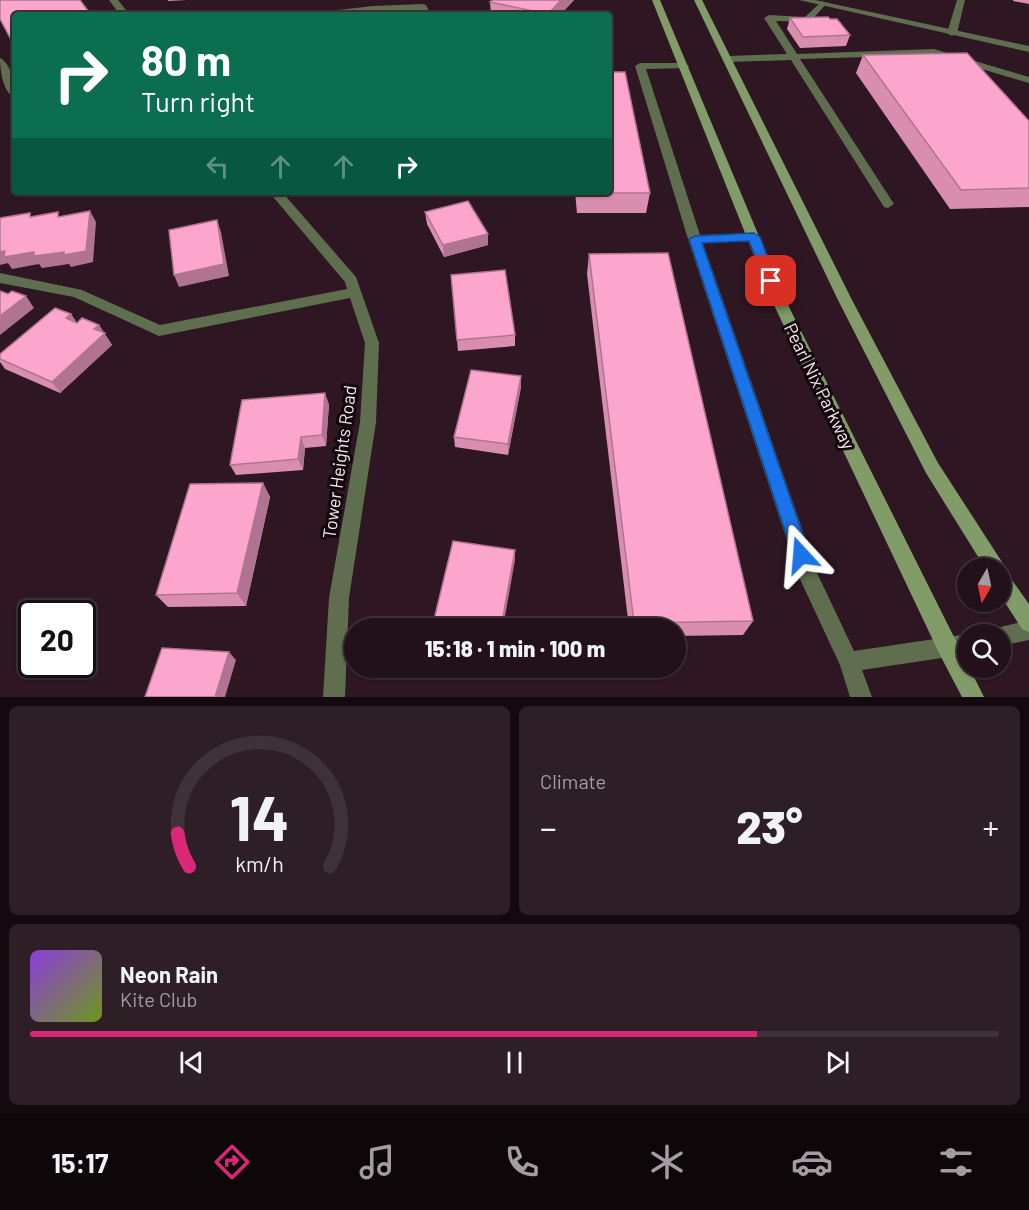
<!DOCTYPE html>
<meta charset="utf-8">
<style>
:root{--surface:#22111a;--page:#2e1f27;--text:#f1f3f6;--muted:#a29da2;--line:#3f3139;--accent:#db2777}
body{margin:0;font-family:Barlow,sans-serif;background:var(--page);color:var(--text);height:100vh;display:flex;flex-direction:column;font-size:22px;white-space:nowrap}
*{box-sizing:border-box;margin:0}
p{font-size:20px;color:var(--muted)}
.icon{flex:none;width:33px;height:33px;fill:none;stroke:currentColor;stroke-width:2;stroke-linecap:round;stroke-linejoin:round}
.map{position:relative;height:697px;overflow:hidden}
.details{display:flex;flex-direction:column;gap:9px;padding:9px;background:#13090e;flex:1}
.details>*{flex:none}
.hud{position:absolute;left:12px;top:12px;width:600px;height:183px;border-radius:6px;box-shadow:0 2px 4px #0004,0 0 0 2px var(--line);background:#0b6e4f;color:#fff;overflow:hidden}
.needle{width:39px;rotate:189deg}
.buttons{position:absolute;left:957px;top:558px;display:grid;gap:12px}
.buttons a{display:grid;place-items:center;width:54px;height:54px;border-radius:50%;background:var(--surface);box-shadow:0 2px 4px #0004,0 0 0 2px var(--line);font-size:30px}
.speed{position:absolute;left:18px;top:600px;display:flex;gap:12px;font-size:30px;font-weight:700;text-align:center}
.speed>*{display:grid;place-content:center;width:78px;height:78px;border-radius:50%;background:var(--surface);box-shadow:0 2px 4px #0004,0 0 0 2px var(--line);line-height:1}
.speed .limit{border:3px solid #111;border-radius:9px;background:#fff;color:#111}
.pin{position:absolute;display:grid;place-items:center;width:51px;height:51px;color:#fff;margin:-26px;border-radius:12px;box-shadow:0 3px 9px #0006}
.me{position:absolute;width:66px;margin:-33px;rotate:341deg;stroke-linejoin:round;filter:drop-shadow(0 0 4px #0008)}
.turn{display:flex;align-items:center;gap:21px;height:126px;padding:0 30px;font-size:27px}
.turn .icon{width:78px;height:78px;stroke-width:2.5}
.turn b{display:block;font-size:42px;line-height:51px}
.lanes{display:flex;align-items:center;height:57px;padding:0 30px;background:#0003;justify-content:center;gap:30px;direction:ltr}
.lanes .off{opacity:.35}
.big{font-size:45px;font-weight:800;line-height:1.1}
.details .tile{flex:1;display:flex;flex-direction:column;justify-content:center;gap:9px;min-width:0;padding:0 21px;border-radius:9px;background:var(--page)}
.details .dial{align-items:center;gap:0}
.dial svg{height:156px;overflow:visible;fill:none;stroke:var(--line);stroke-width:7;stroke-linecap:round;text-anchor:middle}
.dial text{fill:var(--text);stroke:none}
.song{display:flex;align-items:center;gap:18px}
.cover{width:72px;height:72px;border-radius:9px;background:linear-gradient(135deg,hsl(270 70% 55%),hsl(80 70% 35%))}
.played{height:6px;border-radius:3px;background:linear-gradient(90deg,var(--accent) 75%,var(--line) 75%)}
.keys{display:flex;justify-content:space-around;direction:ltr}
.heat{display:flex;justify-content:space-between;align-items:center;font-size:33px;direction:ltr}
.details .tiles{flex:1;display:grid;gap:9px;grid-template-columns:1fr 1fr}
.tile:last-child{grid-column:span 2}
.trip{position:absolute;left:344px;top:618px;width:342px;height:60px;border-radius:30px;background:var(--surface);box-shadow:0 2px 4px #0004,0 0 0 2px var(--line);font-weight:800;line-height:60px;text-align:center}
.menu{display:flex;height:96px;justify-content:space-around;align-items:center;background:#0e070a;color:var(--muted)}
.menu .icon{width:42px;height:42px}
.menu .current{color:var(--accent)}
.menu b{font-size:27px;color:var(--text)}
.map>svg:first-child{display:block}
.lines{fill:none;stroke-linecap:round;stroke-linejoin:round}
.lane{fill:#5e6e4f;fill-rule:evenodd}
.street{fill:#5e6e4f;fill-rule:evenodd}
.secondary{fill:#819c69;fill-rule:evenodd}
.wall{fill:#d98eb0}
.shaded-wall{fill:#b07490}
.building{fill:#fca5cd;stroke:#b07490;stroke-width:1.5}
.route{fill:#1a73e8;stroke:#114b97;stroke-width:1.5}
.labels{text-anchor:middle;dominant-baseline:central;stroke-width:6;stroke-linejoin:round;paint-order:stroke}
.street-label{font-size:18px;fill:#fbe9f0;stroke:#10060b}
</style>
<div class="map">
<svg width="1029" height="697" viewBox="0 0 1029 697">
<rect width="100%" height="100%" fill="#2e1722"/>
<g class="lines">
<path class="lane" d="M 957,0 L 965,0 L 957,33 L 952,36 L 947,33 Z
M 822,1 L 826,4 L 810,22 L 776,21 L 797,54 L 934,49 L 1029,77 L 1029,83 L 934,55 L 800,59 L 894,204 L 888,208 L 884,207 L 791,60 L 728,62 L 723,59 L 728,56 L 787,54 L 764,18 L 769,15 L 805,17 Z
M 423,4 L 426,5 L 431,15 L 421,15 L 420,10 L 316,15 L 321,12 L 373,6 Z
M 0,58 C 12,64 15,86 15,98 C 3,93 0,70 0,58 Z
M 684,63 L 689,66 L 688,68 L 646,69 L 700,235 L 754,233 L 761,237 L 754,241 L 703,243 L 818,575 L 854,651 L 968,634 L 970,634 L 968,634 L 968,654 L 862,670 L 872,697 L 850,697 L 840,665 L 799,577 L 688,239 L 635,66 L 640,63 Z
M 1029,620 L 1029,640 L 1000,646 L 1000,634 L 991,634 L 993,629 Z"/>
<path class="street" d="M 109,0 L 118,0 L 130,15 L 120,15 Z
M 799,0 L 815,0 L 1029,46 L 1029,52 Z
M 269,192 L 282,192 L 356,277 L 379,343 L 376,422 L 349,598 L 345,697 L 323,697 L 329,598 L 360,422 L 365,343 L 350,298 L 159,336 L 74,297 L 0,283 L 0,273 L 82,290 L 160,325 L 347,289 L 345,282 Z"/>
<path class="secondary" d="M 652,0 L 660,0 L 787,303 L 984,697 L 962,697 L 940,655 L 773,303 Z
M 694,0 L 702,0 L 852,300 L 938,463 L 1002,562 L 1004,569 L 1029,604 L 1029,632 L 1022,629 L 1000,595 L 1000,568 L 985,568 L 926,473 L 838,300 Z"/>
</g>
<path class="wall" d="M 168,0 L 187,0 L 168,1 Z
M 493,0 L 574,0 L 560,15 L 491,15 L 490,2 Z
M 1013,0 L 1029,0 L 1029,4 L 1013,1 Z
M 790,18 L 830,19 L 850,35 L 846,46 L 800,48 L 787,29 Z
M 863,55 L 1029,121 L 1029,207 L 950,209 L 856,73 Z
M 514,192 L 609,192 L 650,193 L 646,213 L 577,213 L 575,192 Z
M 425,212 L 488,245 L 444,257 L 427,224 Z
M 589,254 L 753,621 L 743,635 L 675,636 L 675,628 L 629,628 L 587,274 Z
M 451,275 L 515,335 L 515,346 L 458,351 Z
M 71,314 L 77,323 L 99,325 L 112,345 L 60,393 L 5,369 L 0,362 L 0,354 Z
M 521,387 L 508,455 L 455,447 L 454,437 Z
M 329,404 L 326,446 L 305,448 L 303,470 L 236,475 L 230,465 Z
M 263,483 L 270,497 L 246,606 L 168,607 L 156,595 Z
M 474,668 L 497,668 L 496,671 Z"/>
<path class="shaded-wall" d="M 561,0 L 574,0 L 560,15 L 548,15 Z
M 90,211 L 96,222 L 93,262 L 71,267 L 69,264 L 42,268 L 39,264 L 12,269 L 8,263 L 0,265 L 0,252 L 5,251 L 34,252 L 64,252 Z
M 217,220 L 221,232 L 229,276 L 179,287 L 174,275 Z
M 488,234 L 488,245 L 444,257 L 443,245 Z
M 26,296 L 34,308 L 0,335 L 0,316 Z
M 71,314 L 78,326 L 66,318 Z
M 99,325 L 112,345 L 60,393 L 52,382 L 94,329 Z
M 521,376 L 521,387 L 508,455 L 508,444 Z
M 325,393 L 329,404 L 326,446 L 322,435 Z
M 301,437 L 305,448 L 303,470 L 298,459 Z
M 263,483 L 270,497 L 246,606 L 237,593 Z
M 515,550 L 515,560 L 503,628 L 501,628 Z
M 229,652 L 236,660 L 225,697 L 215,697 Z"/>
<path class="building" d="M 0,0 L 80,0 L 91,15 L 15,15 L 15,47 L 0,19 Z
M 493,0 L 561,0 L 548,14 L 490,2 Z
M 828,17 L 830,19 L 837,19 L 850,35 L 803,37 L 790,18 Z
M 967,53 L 1029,121 L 1029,188 L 961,190 L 863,55 Z
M 609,72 L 625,72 L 650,193 L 579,193 L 579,192 L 609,192 Z
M 468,201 L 488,234 L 443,245 L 425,212 Z
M 90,211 L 86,251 L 64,255 L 64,252 L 34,256 L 34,252 L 4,257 L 5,251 L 0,252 L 0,218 L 30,213 L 30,217 L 58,212 L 58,217 Z
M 217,220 L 224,264 L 174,275 L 169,230 Z
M 668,253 L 753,621 L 634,623 L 589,254 Z
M 505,270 L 515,335 L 457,340 L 451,275 Z
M 0,291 L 8,294 L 12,291 L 26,296 L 0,316 Z
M 55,308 L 71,314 L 66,318 L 77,323 L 82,318 L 99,325 L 94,329 L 105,333 L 52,382 L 0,359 L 0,354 Z
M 471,370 L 521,376 L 508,444 L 454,437 Z
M 325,393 L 322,435 L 301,437 L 298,459 L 230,465 L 242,400 Z
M 263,483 L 237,593 L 156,595 L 190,484 Z
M 453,541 L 515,550 L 501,628 L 432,628 Z
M 162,648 L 229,652 L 215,697 L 145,697 Z"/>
<path class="route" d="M 754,233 L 760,237 L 777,281 L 775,284 L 767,284 L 749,241 L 702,243 L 810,555 L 807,560 L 801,563 L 795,560 L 793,555 L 689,239 L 695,236 Z"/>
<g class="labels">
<g class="street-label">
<text transform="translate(820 386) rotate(64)">Pearl Nix Parkway</text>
<text transform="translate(339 462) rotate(-82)">Tower Heights Road</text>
</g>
</g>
</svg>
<div class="buttons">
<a><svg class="needle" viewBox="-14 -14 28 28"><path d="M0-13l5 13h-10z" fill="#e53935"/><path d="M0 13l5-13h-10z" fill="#a29da2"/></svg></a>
<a><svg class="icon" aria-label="search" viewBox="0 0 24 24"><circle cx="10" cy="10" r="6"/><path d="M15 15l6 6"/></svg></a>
</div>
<div class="speed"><div class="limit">20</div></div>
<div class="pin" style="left:771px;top:281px;background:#d93025"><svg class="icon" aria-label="arrive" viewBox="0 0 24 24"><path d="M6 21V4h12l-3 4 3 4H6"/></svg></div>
<svg class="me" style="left:801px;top:555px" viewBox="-20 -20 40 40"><path d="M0-17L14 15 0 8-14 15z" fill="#1a73e8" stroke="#fff" stroke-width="4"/></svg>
<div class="trip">15:18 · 1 min · 100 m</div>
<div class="hud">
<div class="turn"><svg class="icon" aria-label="right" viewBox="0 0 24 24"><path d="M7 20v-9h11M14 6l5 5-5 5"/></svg><div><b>80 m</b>Turn right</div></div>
<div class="lanes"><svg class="icon off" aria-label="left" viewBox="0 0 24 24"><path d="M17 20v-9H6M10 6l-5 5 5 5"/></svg><svg class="icon off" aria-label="ahead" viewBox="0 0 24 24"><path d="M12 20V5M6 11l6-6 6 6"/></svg><svg class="icon off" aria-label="ahead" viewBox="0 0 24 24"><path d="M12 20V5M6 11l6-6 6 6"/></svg><svg class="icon" aria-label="right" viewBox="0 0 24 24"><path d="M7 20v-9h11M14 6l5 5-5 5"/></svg></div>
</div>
</div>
<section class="details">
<div class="tiles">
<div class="tile dial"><svg viewBox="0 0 100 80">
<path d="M14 69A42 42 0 1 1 86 69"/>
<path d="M14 69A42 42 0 0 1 8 52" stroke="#db2777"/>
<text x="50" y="56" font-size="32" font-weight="700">14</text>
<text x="50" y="72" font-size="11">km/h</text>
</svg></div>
<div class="tile"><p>Climate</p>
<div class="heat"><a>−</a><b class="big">23°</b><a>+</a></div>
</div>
<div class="tile">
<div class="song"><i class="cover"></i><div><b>Neon Rain</b><p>Kite Club</p></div></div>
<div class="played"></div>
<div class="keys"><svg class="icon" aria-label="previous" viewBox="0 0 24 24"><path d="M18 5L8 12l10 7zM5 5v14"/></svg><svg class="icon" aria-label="pause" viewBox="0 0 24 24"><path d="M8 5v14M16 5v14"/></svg><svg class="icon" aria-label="next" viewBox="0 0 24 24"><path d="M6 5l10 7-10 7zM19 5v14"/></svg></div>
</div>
</div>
</section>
<nav class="menu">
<b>15:17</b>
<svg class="icon current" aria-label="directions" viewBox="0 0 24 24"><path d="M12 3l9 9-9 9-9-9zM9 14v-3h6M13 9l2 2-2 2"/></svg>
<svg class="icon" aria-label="music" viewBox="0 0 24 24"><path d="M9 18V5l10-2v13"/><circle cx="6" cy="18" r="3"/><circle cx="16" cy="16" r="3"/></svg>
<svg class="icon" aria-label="phone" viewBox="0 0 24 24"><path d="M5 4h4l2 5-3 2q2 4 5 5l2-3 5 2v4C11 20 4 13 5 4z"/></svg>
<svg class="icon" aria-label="climate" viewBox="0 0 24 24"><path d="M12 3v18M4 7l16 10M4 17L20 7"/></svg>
<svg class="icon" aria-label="car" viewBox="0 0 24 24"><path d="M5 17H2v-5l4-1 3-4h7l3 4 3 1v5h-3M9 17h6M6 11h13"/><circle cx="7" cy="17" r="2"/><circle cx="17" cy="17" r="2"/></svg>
<svg class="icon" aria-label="filters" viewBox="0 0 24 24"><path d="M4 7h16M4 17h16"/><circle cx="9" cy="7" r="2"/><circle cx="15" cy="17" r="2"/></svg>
</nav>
